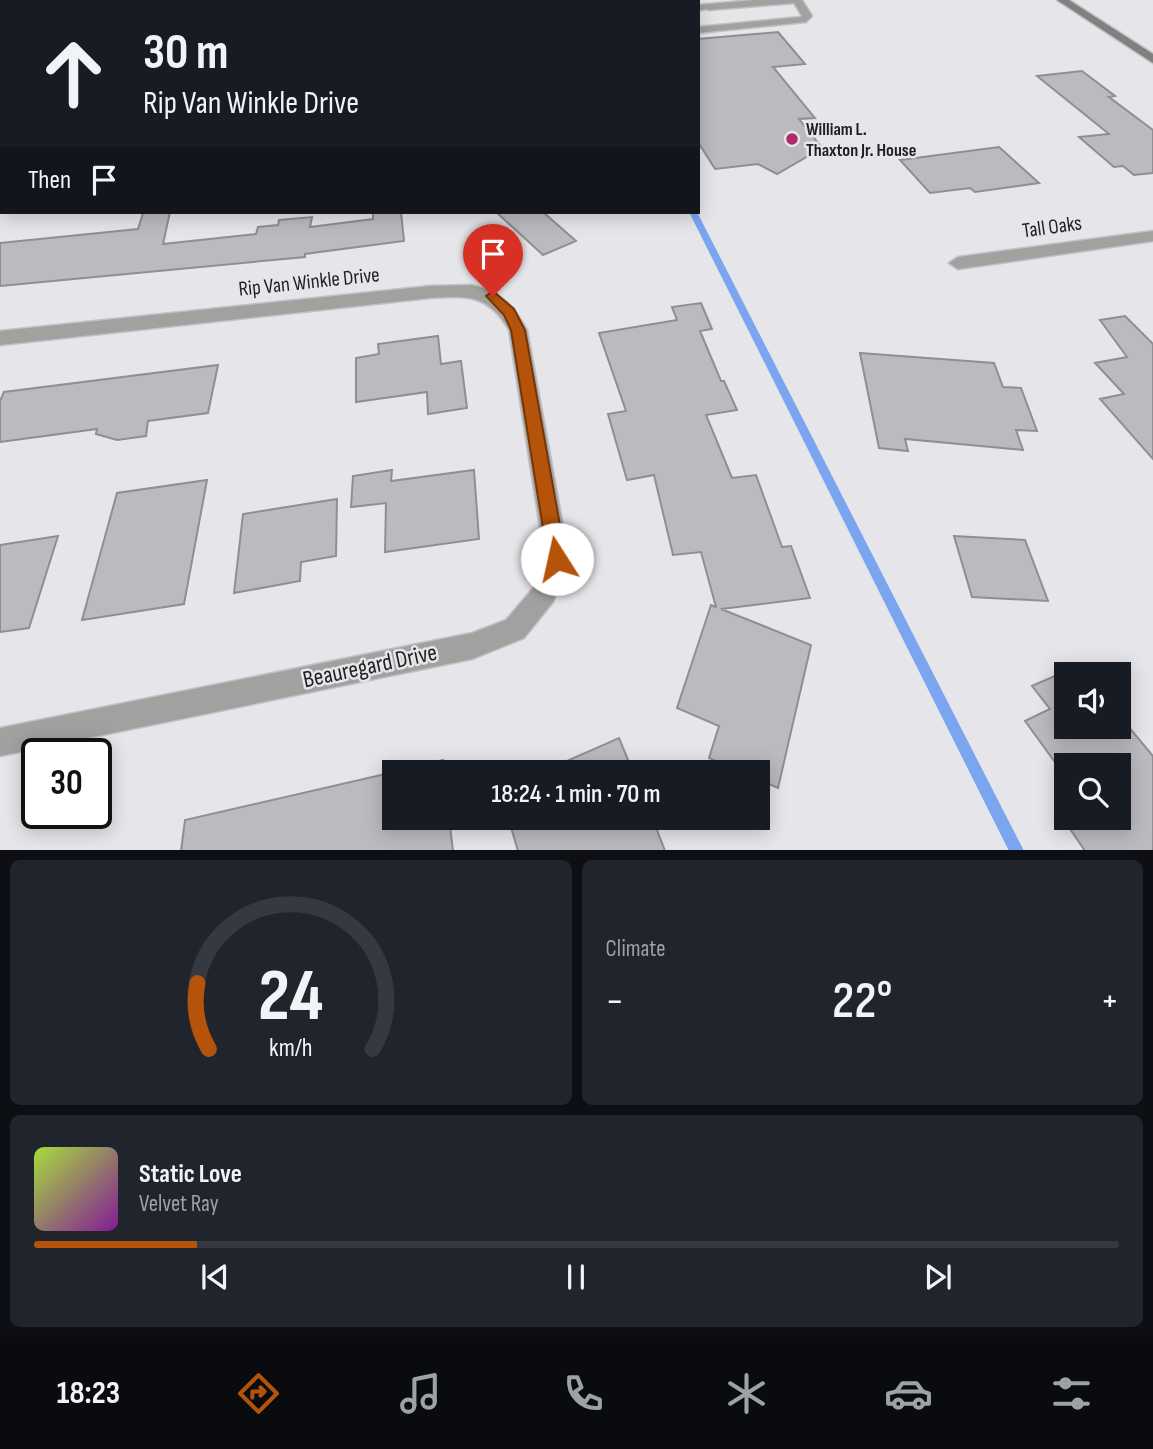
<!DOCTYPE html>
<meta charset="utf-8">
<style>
:root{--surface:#171b24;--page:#20242c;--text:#f1f3f6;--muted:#9ea1a6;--line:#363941;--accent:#b45309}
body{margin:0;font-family:"Sofia Sans Condensed",sans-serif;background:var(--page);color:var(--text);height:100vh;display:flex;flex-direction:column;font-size:26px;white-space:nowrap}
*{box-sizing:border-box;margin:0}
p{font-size:23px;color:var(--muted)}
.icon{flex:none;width:38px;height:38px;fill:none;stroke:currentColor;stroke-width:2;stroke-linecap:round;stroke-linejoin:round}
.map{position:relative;height:850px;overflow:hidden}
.side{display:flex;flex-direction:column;gap:10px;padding:10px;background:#0d0f14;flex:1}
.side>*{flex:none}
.guide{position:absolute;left:0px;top:0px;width:700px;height:214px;box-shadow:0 4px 18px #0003;background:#171b24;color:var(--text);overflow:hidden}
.fabs{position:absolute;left:1054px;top:662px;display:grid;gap:14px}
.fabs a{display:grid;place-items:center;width:77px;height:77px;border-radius:0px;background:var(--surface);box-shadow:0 4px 18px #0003;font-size:35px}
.speed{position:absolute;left:21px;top:738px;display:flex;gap:14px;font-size:35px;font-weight:700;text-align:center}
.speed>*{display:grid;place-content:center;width:91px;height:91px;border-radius:50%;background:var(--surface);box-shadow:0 4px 18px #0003;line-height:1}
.speed .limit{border:4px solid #111;border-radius:10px;background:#fff;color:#111}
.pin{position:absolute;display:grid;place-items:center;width:60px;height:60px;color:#fff;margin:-72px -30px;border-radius:50% 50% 50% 0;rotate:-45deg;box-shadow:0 0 7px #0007}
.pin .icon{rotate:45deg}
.me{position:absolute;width:77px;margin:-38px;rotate:350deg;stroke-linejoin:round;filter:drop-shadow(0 0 5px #0008)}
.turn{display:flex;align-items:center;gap:24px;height:147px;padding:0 28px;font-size:32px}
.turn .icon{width:91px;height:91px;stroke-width:2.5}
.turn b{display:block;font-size:49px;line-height:60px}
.then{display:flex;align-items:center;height:66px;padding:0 28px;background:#0003;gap:14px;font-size:26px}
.big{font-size:52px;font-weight:600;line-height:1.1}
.side .tile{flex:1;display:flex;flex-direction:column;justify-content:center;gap:10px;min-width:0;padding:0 24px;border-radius:10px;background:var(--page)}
.side .dial{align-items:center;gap:0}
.dial svg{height:182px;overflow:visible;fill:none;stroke:var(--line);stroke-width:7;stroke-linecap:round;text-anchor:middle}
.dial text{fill:var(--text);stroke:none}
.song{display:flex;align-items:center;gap:21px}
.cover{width:84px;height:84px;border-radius:10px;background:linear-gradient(135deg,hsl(80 70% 55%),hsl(290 70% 35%))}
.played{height:7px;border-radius:4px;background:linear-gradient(90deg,var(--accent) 15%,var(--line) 15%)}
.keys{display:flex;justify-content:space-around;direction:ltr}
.heat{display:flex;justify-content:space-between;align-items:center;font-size:38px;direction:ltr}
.side .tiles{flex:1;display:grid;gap:10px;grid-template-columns:1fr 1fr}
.tile:last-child{grid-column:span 2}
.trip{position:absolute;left:382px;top:760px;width:388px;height:70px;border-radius:0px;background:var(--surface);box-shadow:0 4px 18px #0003;font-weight:600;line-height:70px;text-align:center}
.tabs{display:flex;height:112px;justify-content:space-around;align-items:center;background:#090b0e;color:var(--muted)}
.tabs .icon{width:49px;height:49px}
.tabs .active{color:var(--accent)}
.tabs b{font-size:32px;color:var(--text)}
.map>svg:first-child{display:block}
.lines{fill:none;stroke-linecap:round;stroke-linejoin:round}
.stream{fill:#7ba5ef;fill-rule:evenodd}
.building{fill:#bbbbbf;stroke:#8f8f93;stroke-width:2}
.lane-casing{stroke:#c2c2c6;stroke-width:3}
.street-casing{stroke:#c2c2c6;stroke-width:3}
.secondary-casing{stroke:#c2c2c6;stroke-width:3}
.lane{fill:#a3a1a0;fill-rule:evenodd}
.street{fill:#a3a1a0;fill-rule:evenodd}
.secondary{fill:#82807e;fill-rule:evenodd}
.route{fill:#b45309;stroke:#753606;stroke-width:2}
.poi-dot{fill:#b32a6a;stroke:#e6e6ea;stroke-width:2.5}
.labels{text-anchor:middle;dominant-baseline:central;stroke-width:5;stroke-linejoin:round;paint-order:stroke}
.far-poi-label{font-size:18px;font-weight:bold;fill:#201f21;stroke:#e6e6ea;text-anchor:start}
.street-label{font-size:21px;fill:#201f21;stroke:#e6e6ea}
.near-street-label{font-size:24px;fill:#201f21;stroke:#e6e6ea}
</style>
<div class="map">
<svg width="1153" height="851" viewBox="0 0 1153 851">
<rect width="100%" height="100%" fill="#e6e6ea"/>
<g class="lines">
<path class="stream" d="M 583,0 L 589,0 L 589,2 L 584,2 Z
M 689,212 L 697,212 L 1024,851 L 1009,851 Z"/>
</g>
<path class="building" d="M 778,32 L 805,64 L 773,67 L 815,118 L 799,119 L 822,148 L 777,174 L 758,164 L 715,169 L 698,142 L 698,39 Z
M 1082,71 L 1115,96 L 1109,97 L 1153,130 L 1153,173 L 1134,175 L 1123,166 L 1114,167 L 1079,137 L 1109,134 L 1037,76 Z
M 999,147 L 1039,183 L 975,192 L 970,188 L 930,193 L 900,160 Z
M 157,212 L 170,212 L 163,244 L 256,234 L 258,227 L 278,225 L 279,220 L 312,217 L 310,227 L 373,219 L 373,212 L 401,212 L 404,241 L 305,254 L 305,257 L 0,286 L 0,243 L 138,229 L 143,213 Z
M 496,212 L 543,212 L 576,241 L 543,255 Z
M 701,303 L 712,329 L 700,331 L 721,381 L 724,381 L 737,410 L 706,415 L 732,478 L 756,475 L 782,547 L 791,546 L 810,598 L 721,609 L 811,645 L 778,788 L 758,779 L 758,772 L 740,772 L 709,758 L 719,726 L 677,708 L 711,605 L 716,607 L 701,552 L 673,555 L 654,475 L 627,480 L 608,414 L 626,411 L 599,333 L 677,320 L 672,307 Z
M 1125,316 L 1153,344 L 1153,459 L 1100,399 L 1124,394 L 1095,363 L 1127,357 L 1100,320 Z
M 438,336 L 441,364 L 461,361 L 467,408 L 428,414 L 427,392 L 356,402 L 356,358 L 379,354 L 378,344 Z
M 860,353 L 994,363 L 1003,387 L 1021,388 L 1037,431 L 1016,430 L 1023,450 L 905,439 L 908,451 L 879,448 Z
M 218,365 L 208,413 L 148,421 L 146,436 L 117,440 L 96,434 L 97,429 L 0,442 L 0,401 L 4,392 Z
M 392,470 L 391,481 L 474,470 L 479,539 L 385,552 L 386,503 L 351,507 L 353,476 Z
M 207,480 L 184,604 L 82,620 L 117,493 Z
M 337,499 L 336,556 L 301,562 L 300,581 L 234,593 L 243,514 Z
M 58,536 L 29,628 L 0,632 L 0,545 Z
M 954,536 L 1025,540 L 1048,601 L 972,597 Z
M 1066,671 L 1066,726 L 1128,726 L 1153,756 L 1153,851 L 1085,851 L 1062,817 L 1118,817 L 1118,765 L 1057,765 L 1025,721 L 1050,709 L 1032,686 Z
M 619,738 L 633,772 L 542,772 Z
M 443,760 L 444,772 L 395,772 Z
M 394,772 L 394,817 L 449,817 L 453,851 L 181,851 L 185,820 Z
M 508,817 L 652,817 L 665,851 L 518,851 Z"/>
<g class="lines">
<defs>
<path id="lane" d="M 792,0 L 802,0 L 812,16 L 806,22 L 698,33 L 698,27 L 800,17 L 802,16 Z
M 698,5 L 709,4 L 714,7 L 698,11 Z"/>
<path id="street" d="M 60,0 L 70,0 L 59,2 Z
M 95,0 L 132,0 L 94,2 Z
M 299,0 L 391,0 L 392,2 L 300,2 Z
M 402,0 L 420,0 L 401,2 Z
M 754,0 L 799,0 L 794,3 L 709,10 L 703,7 L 709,4 Z
M 0,5 L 2,5 L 2,11 L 0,11 Z
M 0,98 L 2,98 L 0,109 Z
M 0,127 L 2,127 L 2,135 L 0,135 Z
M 1153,231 L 1153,241 L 958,269 L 949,263 L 958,257 Z
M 472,285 C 501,292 513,305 527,330 L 569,559 L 553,602 L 524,638 L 472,659 L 0,756 L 0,728 L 472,633 L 506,620 L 534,587 L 545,559 L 509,330 C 488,294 468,296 430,298 L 0,345 L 0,331 L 430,286 Z"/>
<path id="secondary" d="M 1057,0 L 1069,0 L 1153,54 L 1153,63 Z"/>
</defs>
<use href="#lane" class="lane-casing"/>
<use href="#street" class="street-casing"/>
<use href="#secondary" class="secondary-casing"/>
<use href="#lane" class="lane"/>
<use href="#street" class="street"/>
<use href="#secondary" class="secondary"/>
</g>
<path class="route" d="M 493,291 L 514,309 L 525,330 L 566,559 L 563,565 L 557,568 L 550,565 L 548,559 L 511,330 L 504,315 L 486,296 Z"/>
<circle class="poi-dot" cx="792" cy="139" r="7"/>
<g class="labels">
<g class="far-poi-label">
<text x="806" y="129">William L.<tspan x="806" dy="21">Thaxton Jr. House</tspan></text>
</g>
<g class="street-label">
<text transform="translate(1052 227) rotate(-8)">Tall Oaks</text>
<text transform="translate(309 282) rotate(-6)">Rip Van Winkle Drive</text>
</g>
<g class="near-street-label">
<text transform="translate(370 666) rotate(-12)">Beauregard Drive</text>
</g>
</g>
</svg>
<div class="fabs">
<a><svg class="icon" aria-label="sound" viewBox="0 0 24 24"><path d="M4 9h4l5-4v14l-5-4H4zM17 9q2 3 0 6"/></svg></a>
<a><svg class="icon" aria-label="search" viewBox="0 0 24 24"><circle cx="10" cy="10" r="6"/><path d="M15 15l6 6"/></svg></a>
</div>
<div class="speed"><div class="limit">30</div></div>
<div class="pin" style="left:493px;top:296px;background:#d93025"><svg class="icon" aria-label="arrive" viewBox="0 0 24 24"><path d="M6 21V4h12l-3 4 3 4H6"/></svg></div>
<svg class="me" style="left:557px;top:559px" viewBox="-20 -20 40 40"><circle r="19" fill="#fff"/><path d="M0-13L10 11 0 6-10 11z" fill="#b45309"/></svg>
<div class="trip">18:24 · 1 min · 70 m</div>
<div class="guide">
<div class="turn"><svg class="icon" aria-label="ahead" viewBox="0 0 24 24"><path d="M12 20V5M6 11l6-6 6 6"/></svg><div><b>30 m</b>Rip Van Winkle Drive</div></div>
<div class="then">Then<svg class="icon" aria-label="arrive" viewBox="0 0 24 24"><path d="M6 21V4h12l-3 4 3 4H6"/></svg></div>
</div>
</div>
<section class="side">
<div class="tiles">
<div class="tile dial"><svg viewBox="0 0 100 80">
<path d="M14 69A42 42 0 1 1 86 69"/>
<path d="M14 69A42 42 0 0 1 9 40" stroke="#b45309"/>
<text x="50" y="56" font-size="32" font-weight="700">24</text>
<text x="50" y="72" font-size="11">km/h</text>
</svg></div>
<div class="tile"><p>Climate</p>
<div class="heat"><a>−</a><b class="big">22°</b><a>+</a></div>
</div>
<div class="tile">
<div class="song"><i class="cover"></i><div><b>Static Love</b><p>Velvet Ray</p></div></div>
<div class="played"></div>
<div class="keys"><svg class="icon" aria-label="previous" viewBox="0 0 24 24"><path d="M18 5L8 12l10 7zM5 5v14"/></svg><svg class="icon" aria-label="pause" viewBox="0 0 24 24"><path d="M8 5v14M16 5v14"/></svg><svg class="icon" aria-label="next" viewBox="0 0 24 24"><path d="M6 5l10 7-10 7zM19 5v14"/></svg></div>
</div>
</div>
</section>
<nav class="tabs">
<b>18:23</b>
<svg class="icon active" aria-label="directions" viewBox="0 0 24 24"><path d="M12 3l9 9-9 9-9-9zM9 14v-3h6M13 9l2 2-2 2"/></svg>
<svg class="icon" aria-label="music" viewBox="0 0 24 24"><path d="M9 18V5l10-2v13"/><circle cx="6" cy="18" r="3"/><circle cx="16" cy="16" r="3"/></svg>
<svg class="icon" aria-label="phone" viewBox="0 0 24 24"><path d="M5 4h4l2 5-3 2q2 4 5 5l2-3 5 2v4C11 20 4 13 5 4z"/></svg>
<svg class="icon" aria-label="climate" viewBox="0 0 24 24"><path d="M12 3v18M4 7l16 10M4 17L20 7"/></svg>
<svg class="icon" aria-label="car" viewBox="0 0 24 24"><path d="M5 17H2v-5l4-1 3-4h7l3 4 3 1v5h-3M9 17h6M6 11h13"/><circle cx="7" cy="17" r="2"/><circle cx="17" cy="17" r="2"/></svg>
<svg class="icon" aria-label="filters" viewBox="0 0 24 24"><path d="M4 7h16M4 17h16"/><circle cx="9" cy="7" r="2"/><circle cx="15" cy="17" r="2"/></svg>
</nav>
